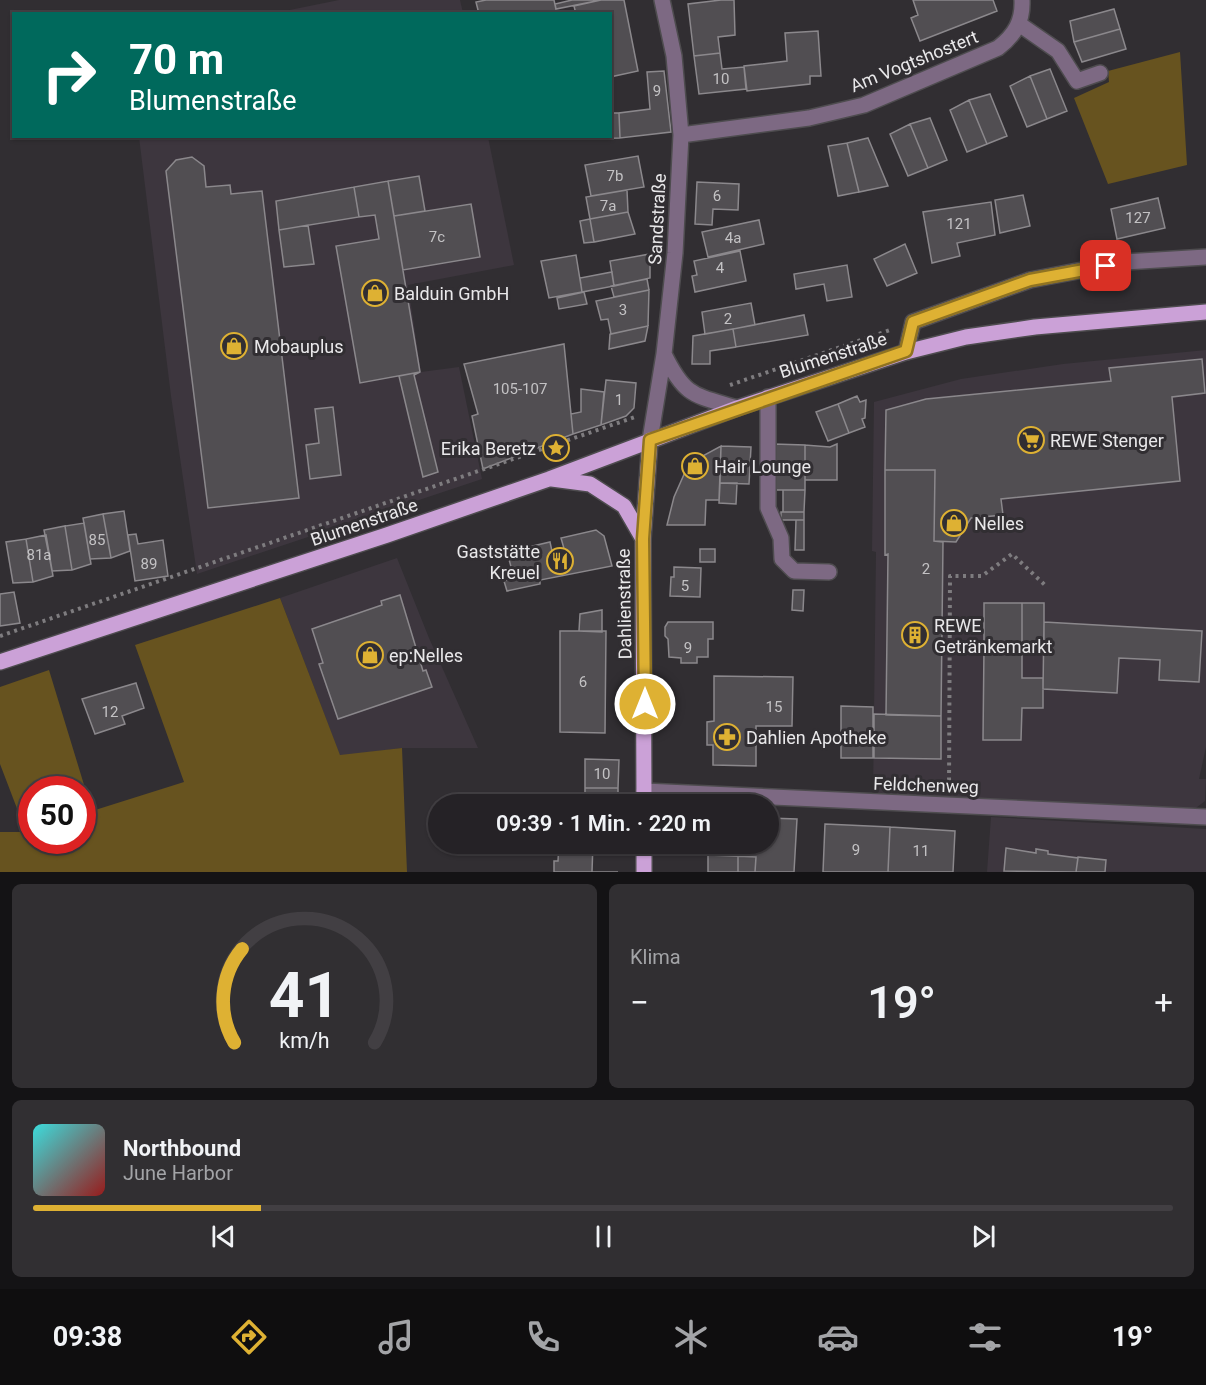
<!DOCTYPE html>
<html lang="de">
<meta charset="utf-8">
<style>
:root{--surface:#252226;--page:#312f32;--text:#f1f3f6;--muted:#a3a4a7;--line:#423f43;--accent:#deb133}
body{margin:0;font-family:Roboto,sans-serif;background:var(--page);color:var(--text);height:100vh;display:flex;flex-direction:column;font-size:22px;white-space:nowrap}
*{box-sizing:border-box;margin:0}
p{font-size:20px;color:var(--muted)}
.icon{flex:none;width:33px;height:33px;fill:none;stroke:currentColor;stroke-width:2;stroke-linecap:round;stroke-linejoin:round}
.map{position:relative;height:872px;overflow:hidden}
.drawer{display:flex;flex-direction:column;gap:12px;padding:12px;background:#141315;flex:1}
.drawer>*{flex:none}
.hud{position:absolute;left:12px;top:12px;width:600px;height:126px;border-radius:0px;box-shadow:0 2px 4px #0004,0 0 0 2px var(--line);background:#00695c;color:#fff;overflow:hidden}
.speed{position:absolute;left:18px;top:776px;display:flex;gap:12px;font-size:30px;font-weight:700;text-align:center}
.speed>*{display:grid;place-content:center;width:78px;height:78px;border-radius:50%;background:var(--surface);box-shadow:0 2px 4px #0004,0 0 0 2px var(--line);line-height:1}
.speed .limit{border:9px solid #d22;background:#fff;color:#111}
.pin{position:absolute;display:grid;place-items:center;width:51px;height:51px;color:#fff;margin:-26px;border-radius:12px;box-shadow:0 3px 9px #0006}
.me{position:absolute;width:66px;margin:-33px;rotate:0deg;stroke-linejoin:round;filter:drop-shadow(0 0 4px #0008)}
.turn{display:flex;align-items:center;gap:21px;height:126px;padding:0 18px;font-size:27px}
.turn .icon{width:78px;height:78px;stroke-width:2.5}
.turn b{display:block;font-size:42px;line-height:51px}
.big{font-size:45px;font-weight:600;line-height:1.1}
.drawer .tile{flex:1;display:flex;flex-direction:column;justify-content:center;gap:9px;min-width:0;padding:0 21px;border-radius:9px;background:var(--page)}
.drawer .dial{align-items:center;gap:0}
.dial svg{height:156px;overflow:visible;fill:none;stroke:var(--line);stroke-width:7;stroke-linecap:round;text-anchor:middle}
.dial text{fill:var(--text);stroke:none}
.song{display:flex;align-items:center;gap:18px}
.cover{width:72px;height:72px;border-radius:9px;background:linear-gradient(135deg,hsl(180 70% 55%),hsl(0 70% 35%))}
.played{height:6px;border-radius:3px;background:linear-gradient(90deg,var(--accent) 20%,var(--line) 20%)}
.keys{display:flex;justify-content:space-around;direction:ltr}
.heat{display:flex;justify-content:space-between;align-items:center;font-size:33px;direction:ltr}
.drawer .tiles{flex:1;display:grid;gap:12px;grid-template-columns:1fr 1fr}
.tile:last-child{grid-column:span 2}
.trip{position:absolute;left:428px;top:794px;width:351px;height:60px;border-radius:30px;background:var(--surface);box-shadow:0 2px 4px #0004,0 0 0 2px var(--line);font-weight:600;line-height:60px;text-align:center}
.menu{display:flex;height:96px;justify-content:space-around;align-items:center;background:#0f0e0f;color:var(--muted)}
.menu .icon{width:42px;height:42px}
.menu .active{color:var(--accent)}
.menu b{font-size:27px;color:var(--text)}
.map>svg:first-child{display:block}
.built{fill:#3d363e}
.green{fill:#67531f;fill-rule:evenodd}
.building{fill:#514e52;stroke:#8b888c;stroke-width:1.5}
.lines{fill:none;stroke-linecap:round;stroke-linejoin:round}
.minor-casing{stroke:#4e4c4f;stroke-width:18}
.major-casing{stroke:#4e4c4f;stroke-width:18}
.path{stroke:#7e7c7f;stroke-width:4;stroke-dasharray:3 4.5;stroke-linecap:butt}
.minor{stroke:#7d6983;stroke-width:15}
.major{stroke:#cba1d7;stroke-width:15}
.route-casing{stroke:#907321;stroke-width:15}
.route{stroke:#deb133;stroke-width:10}
.labels{text-anchor:middle;dominant-baseline:central;stroke-width:6;stroke-linejoin:round;paint-order:stroke}
.number-label{font-size:15px;fill:#c3c2c4}
.street-label{font-size:18px;fill:#e9e8ea;stroke:#312e32}
.poi-label{font-size:18px;fill:#e9e8ea;stroke:#312e32;text-anchor:start}
</style>
<div class="map">
<svg width="1206" height="872" viewBox="0 0 1206 872">
<rect width="100%" height="100%" fill="#312e32"/>
<path class="built" d="M 339,0 L 460,0 L 463,13 L 275,13 Z
M 139,137 L 488,137 L 514,265 L 408,285 L 421,372 L 459,367 L 482,479 L 197,574 L 171,396 Z
M 1206,350 L 1206,747 L 1199,779 L 1206,779 L 1205,801 L 1188,814 L 873,797 L 876,552 L 872,551 L 874,402 L 961,379 L 1063,364 Z
M 397,558 L 429,638 L 478,748 L 402,748 L 340,756 L 280,598 Z
M 991,817 L 1206,829 L 1206,872 L 987,872 Z"/>
<path class="green" d="M 1180,52 L 1187,165 L 1108,184 L 1074,98 L 1109,82 L 1108,71 Z
M 280,598 L 340,755 L 402,748 L 407,872 L 0,872 L 0,832 L 26,832 L 0,764 L 0,687 L 49,670 L 92,811 L 184,782 L 135,645 ZM 32,789 L 82,789 L 82,840 L 32,840 Z"/>
<path class="building" d="M 486,0 L 554,0 L 557,14 L 479,14 L 476,2 Z
M 572,0 L 601,0 L 556,9 L 555,4 Z
M 601,0 L 624,0 L 638,71 L 610,77 L 610,14 L 576,14 L 574,6 Z
M 721,0 L 734,0 L 735,35 L 718,37 L 720,53 L 694,56 L 688,4 Z
M 913,0 L 993,0 L 997,11 L 920,41 L 911,18 L 918,15 Z
M 1114,9 L 1120,29 L 1074,42 L 1070,21 Z
M 1120,29 L 1126,49 L 1082,62 L 1074,42 Z
M 818,31 L 821,76 L 810,76 L 810,84 L 747,91 L 744,66 L 787,61 L 785,33 Z
M 720,53 L 722,69 L 744,67 L 746,89 L 699,94 L 694,56 Z
M 1050,69 L 1067,111 L 1047,119 L 1030,76 Z
M 664,71 L 671,132 L 620,138 L 619,113 L 650,109 L 647,72 Z
M 1030,76 L 1047,119 L 1027,127 L 1010,86 Z
M 990,94 L 1007,136 L 987,144 L 969,100 Z
M 969,100 L 987,144 L 967,152 L 950,110 Z
M 610,113 L 619,113 L 620,138 L 566,139 L 566,136 L 610,136 Z
M 930,118 L 947,160 L 928,168 L 910,124 Z
M 910,124 L 928,168 L 908,176 L 890,134 Z
M 868,138 L 888,186 L 859,192 L 847,143 Z
M 847,143 L 859,192 L 838,196 L 828,146 Z
M 638,156 L 644,187 L 591,196 L 585,165 Z
M 192,157 L 204,166 L 206,187 L 230,185 L 231,194 L 262,191 L 299,498 L 208,508 L 166,171 L 176,160 Z
M 419,176 L 425,211 L 394,216 L 388,181 Z
M 388,181 L 420,372 L 360,383 L 336,246 L 379,239 L 375,215 L 359,217 L 354,187 Z
M 697,182 L 739,184 L 738,210 L 713,209 L 712,225 L 695,224 Z
M 354,187 L 359,217 L 279,230 L 276,201 Z
M 627,190 L 628,212 L 590,219 L 586,197 Z
M 1023,195 L 1030,226 L 1000,233 L 995,200 Z
M 1158,198 L 1165,228 L 1117,239 L 1111,209 Z
M 991,202 L 995,235 L 957,243 L 960,256 L 932,263 L 923,212 Z
M 471,204 L 480,257 L 403,270 L 394,216 Z
M 628,212 L 635,234 L 594,242 L 590,219 Z
M 590,219 L 594,242 L 584,243 L 580,221 Z
M 759,220 L 764,244 L 708,257 L 702,232 Z
M 308,225 L 314,264 L 284,267 L 279,230 Z
M 905,244 L 917,273 L 887,286 L 874,259 Z
M 740,251 L 746,281 L 695,292 L 692,276 L 697,275 L 694,261 Z
M 650,254 L 650,278 L 614,286 L 610,261 Z
M 576,255 L 582,292 L 549,298 L 541,261 Z
M 847,265 L 852,297 L 827,301 L 824,284 L 796,289 L 794,274 Z
M 612,272 L 614,286 L 582,292 L 580,278 Z
M 647,279 L 649,290 L 614,297 L 611,286 Z
M 649,290 L 648,326 L 611,334 L 608,319 L 601,320 L 596,301 Z
M 584,292 L 587,304 L 559,309 L 557,298 Z
M 751,303 L 755,325 L 705,334 L 702,312 Z
M 804,315 L 808,335 L 736,347 L 733,329 Z
M 648,326 L 645,341 L 609,349 L 610,334 Z
M 733,329 L 736,347 L 710,351 L 710,364 L 692,364 L 693,336 Z
M 564,344 L 573,434 L 483,469 L 472,416 L 478,414 L 464,364 Z
M 1202,359 L 1205,393 L 1172,397 L 1180,481 L 1001,499 L 1003,515 L 971,518 L 956,542 L 934,541 L 935,470 L 885,470 L 886,410 L 926,399 L 1111,381 L 1109,368 Z
M 420,372 L 414,375 L 438,472 L 423,477 L 399,376 Z
M 606,380 L 636,383 L 634,408 L 626,416 L 601,425 Z
M 581,389 L 604,392 L 601,425 L 573,434 L 571,414 L 581,412 Z
M 857,396 L 860,402 L 866,400 L 865,418 L 862,419 L 865,427 L 849,433 L 838,404 Z
M 838,404 L 849,433 L 828,441 L 816,412 Z
M 333,407 L 341,475 L 310,479 L 306,445 L 319,443 L 315,409 Z
M 773,444 L 805,445 L 805,490 L 772,490 Z
M 837,444 L 837,480 L 805,480 L 805,445 L 830,447 Z
M 721,446 L 719,500 L 706,500 L 705,525 L 667,525 L 674,497 L 686,470 L 697,459 Z
M 721,446 L 751,447 L 749,484 L 720,483 Z
M 885,470 L 935,470 L 934,541 L 943,542 L 941,716 L 886,715 L 888,554 L 885,555 Z
M 720,483 L 737,483 L 736,504 L 719,503 Z
M 783,490 L 805,490 L 804,512 L 783,512 Z
M 124,511 L 130,551 L 111,558 L 103,514 Z
M 781,512 L 804,512 L 804,520 L 781,520 Z
M 103,514 L 111,558 L 90,559 L 83,518 Z
M 796,520 L 804,520 L 804,550 L 795,550 Z
M 84,523 L 91,564 L 72,570 L 65,526 Z
M 65,526 L 72,570 L 52,571 L 44,530 Z
M 596,530 L 604,536 L 612,566 L 540,580 L 540,584 L 507,591 L 504,581 L 514,578 L 507,552 L 550,542 L 553,556 L 565,552 L 561,538 Z
M 136,534 L 138,544 L 163,540 L 168,576 L 135,581 L 128,535 Z
M 46,535 L 53,576 L 33,582 L 26,539 Z
M 26,539 L 33,582 L 13,583 L 6,542 Z
M 700,549 L 715,549 L 715,562 L 700,562 Z
M 674,567 L 701,568 L 700,597 L 670,596 L 671,577 L 674,577 Z
M 793,590 L 804,590 L 803,611 L 792,610 Z
M 14,592 L 20,623 L 0,626 L 0,594 Z
M 400,595 L 423,671 L 426,670 L 432,687 L 338,719 L 319,664 L 323,663 L 312,629 L 382,605 L 381,601 Z
M 984,603 L 1022,603 L 1022,647 L 984,647 Z
M 1022,603 L 1044,603 L 1044,648 L 1022,647 Z
M 602,610 L 602,632 L 579,631 L 580,614 Z
M 668,622 L 713,622 L 713,639 L 708,639 L 708,657 L 697,657 L 697,663 L 681,663 L 681,658 L 669,657 L 668,639 L 665,636 L 665,627 Z
M 1044,622 L 1202,631 L 1199,682 L 1159,680 L 1160,660 L 1119,658 L 1117,693 L 1043,689 Z
M 560,631 L 606,631 L 605,733 L 560,732 Z
M 984,647 L 1022,647 L 1022,678 L 1043,678 L 1043,708 L 1022,708 L 1021,740 L 983,740 Z
M 714,676 L 793,677 L 792,726 L 756,726 L 756,766 L 713,765 L 713,745 L 707,745 L 707,722 L 714,721 Z
M 136,683 L 144,708 L 122,716 L 125,724 L 95,734 L 82,699 Z
M 841,706 L 873,707 L 873,758 L 841,758 Z
M 874,714 L 941,716 L 941,759 L 874,758 Z
M 585,759 L 619,760 L 618,788 L 585,788 Z
M 585,788 L 618,788 L 618,804 L 585,804 Z
M 768,818 L 797,819 L 794,872 L 755,872 L 756,857 L 685,854 L 686,843 L 768,843 Z
M 825,824 L 890,827 L 888,872 L 823,872 Z
M 890,827 L 955,831 L 953,872 L 888,872 Z
M 559,843 L 593,843 L 592,872 L 618,872 L 554,872 L 554,861 L 558,861 Z
M 1006,848 L 1036,853 L 1036,849 L 1048,851 L 1048,854 L 1078,858 L 1076,872 L 1004,871 Z
M 708,855 L 738,856 L 738,872 L 708,872 Z
M 738,856 L 756,857 L 755,872 L 738,872 Z
M 1078,857 L 1106,860 L 1105,872 L 1076,872 Z"/>
<g class="lines">
<defs>
<path id="minor" d="M 1019,24 L 1058,51 L 1077,81 L 1100,73
M 681,135 L 809,118 L 864,105 L 998,48 C 1015,35 1023,21 1022,0
M 906,352 L 913,322 L 1030,280 L 1125,262 L 1206,257
M 664,354 C 685,397 694,395 737,408
M 768,397 L 768,508 L 781,538 L 782,559 L 794,571 L 829,572
M 650,440 L 664,354 L 675,253 L 681,135 L 674,56 L 662,0
M 644,791 L 1206,817"/>
<path id="major" d="M 552,479 L 590,484 L 624,506 L 643,539
M 0,662 L 387,535 L 549,479 L 737,408 L 906,352 L 966,337 L 1035,327 L 1206,312
M 644,804 L 643,539 L 650,440
M 644,872 L 644,843"/>
</defs>
<use href="#minor" class="minor-casing"/>
<use href="#major" class="major-casing"/>
<path class="path" d="M 730,385 L 893,329
M 0,636 L 635,417
M 949,788 L 950,576 L 982,576 L 1012,554 L 1047,587"/>
<use href="#minor" class="minor"/>
<use href="#major" class="major"/>
</g>
<g class="lines">
<defs>
<path id="route" d="M 645,704 L 643,539 L 650,440 L 906,351 L 913,322 L 1030,280 L 1106,266"/>
</defs>
<use href="#route" class="route-casing"/>
<use href="#route" class="route"/>
</g>
<defs>
<symbol id="shop-ring" viewBox="-11 -11 22 22"><circle r="9.5" fill="#312e32" stroke="#deb133" stroke-width="1.5"/><path d="M-5-2.5h2.3a2.7 3.5 0 0 1 5.4 0H5L5.5 6h-11ZM-1.5-2.5h3a1.5 2.3 0 0 0-3 0Z" fill="#deb133"/></symbol>
<symbol id="supermarket-ring" viewBox="-11 -11 22 22"><circle r="9.5" fill="#312e32" stroke="#deb133" stroke-width="1.5"/><path d="M-6-5.5h2.5l.6 2H6L4.5 2H-2.5L-4.4-4H-6ZM-1.5 3.2a1.3 1.3 0 1 0 .1 0ZM3 3.2a1.3 1.3 0 1 0 .1 0Z" fill="#deb133"/></symbol>
<symbol id="sight-ring" viewBox="-11 -11 22 22"><circle r="9.5" fill="#312e32" stroke="#deb133" stroke-width="1.5"/><path d="M0-6L1.8-2.2L6-1.7L2.9 1.2L3.7 5.4L0 3.3L-3.7 5.4L-2.9 1.2L-6-1.7L-1.8-2.2Z" fill="#deb133"/></symbol>
<symbol id="restaurant-ring" viewBox="-11 -11 22 22"><circle r="9.5" fill="#312e32" stroke="#deb133" stroke-width="1.5"/><path d="M-5-6h1v4h1v-4h1v4h1v-4h1v5L-1.5 .5V6h-2V.5L-5-1ZM5-6V6H3V1.5H1.5Q1.5-4 5-6Z" fill="#deb133"/></symbol>
<symbol id="building-ring" viewBox="-11 -11 22 22"><circle r="9.5" fill="#312e32" stroke="#deb133" stroke-width="1.5"/><path d="M-4-6H4V6H1V3H-1V6H-4ZM-2.5-4.3h1.7v1.8h-1.7ZM.8-4.3h1.7v1.8H.8ZM-2.5-1h1.7V.8h-1.7ZM.8-1h1.7V.8H.8Z" fill="#deb133"/></symbol>
<symbol id="pharmacy-ring" viewBox="-11 -11 22 22"><circle r="9.5" fill="#312e32" stroke="#deb133" stroke-width="1.5"/><path d="M-2-6h4v4h4v4h-4v4h-4v-4h-4v-4h4Z" fill="#deb133"/></symbol>
</defs>
<g fill-rule="evenodd">
<use href="#shop-ring" x="360" y="278" width="30" height="30"/>
<use href="#shop-ring" x="219" y="331" width="30" height="30"/>
<use href="#supermarket-ring" x="1016" y="425" width="30" height="30"/>
<use href="#sight-ring" x="541" y="433" width="30" height="30"/>
<use href="#shop-ring" x="680" y="451" width="30" height="30"/>
<use href="#shop-ring" x="939" y="508" width="30" height="30"/>
<use href="#restaurant-ring" x="545" y="546" width="30" height="30"/>
<use href="#building-ring" x="900" y="620" width="30" height="30"/>
<use href="#shop-ring" x="355" y="640" width="30" height="30"/>
<use href="#pharmacy-ring" x="712" y="722" width="30" height="30"/>
</g>
<g class="labels">
<g class="number-label">
<text x="721" y="79">10</text>
<text x="657" y="91">9</text>
<text x="615" y="176">7b</text>
<text x="717" y="196">6</text>
<text x="608" y="206">7a</text>
<text x="1138" y="218">127</text>
<text x="959" y="224">121</text>
<text x="437" y="237">7c</text>
<text x="733" y="238">4a</text>
<text x="720" y="268">4</text>
<text x="623" y="310">3</text>
<text x="728" y="319">2</text>
<text x="520" y="389">105-107</text>
<text x="619" y="400">1</text>
<text x="97" y="540">85</text>
<text x="39" y="555">81a</text>
<text x="149" y="564">89</text>
<text x="926" y="569">2</text>
<text x="685" y="586">5</text>
<text x="688" y="648">9</text>
<text x="583" y="682">6</text>
<text x="774" y="707">15</text>
<text x="110" y="712">12</text>
<text x="602" y="774">10</text>
<text x="856" y="850">9</text>
<text x="921" y="851">11</text>
</g>
<g class="street-label">
<text transform="translate(914 61) rotate(-22)">Am Vogtshostert</text>
<text transform="translate(657 219) rotate(-87)">Sandstraße</text>
<text transform="translate(833 355) rotate(-18)">Blumenstraße</text>
<text transform="translate(364 522) rotate(-19)">Blumenstraße</text>
<text transform="translate(624 604) rotate(-91)">Dahlienstraße</text>
<text transform="translate(926 785) rotate(2)">Feldchenweg</text>
</g>
<g class="poi-label">
<text x="394" y="293">Balduin GmbH</text>
<text x="254" y="346">Mobauplus</text>
<text x="1050" y="440">REWE Stenger</text>
<text x="536" y="448" text-anchor="end">Erika Beretz</text>
<text x="714" y="466">Hair Lounge</text>
<text x="974" y="523">Nelles</text>
<text x="540" y="551" text-anchor="end">Gaststätte<tspan x="540" dy="21">Kreuel</tspan></text>
<text x="934" y="625">REWE<tspan x="934" dy="21">Getränkemarkt</tspan></text>
<text x="389" y="655">ep:Nelles</text>
<text x="746" y="737">Dahlien Apotheke</text>
</g>
</g>
</svg>
<div class="speed"><div class="limit">50</div></div>
<div class="pin" style="left:1106px;top:266px;background:#d93025"><svg class="icon" aria-label="arrive" viewBox="0 0 24 24"><path d="M6 21V4h12l-3 4 3 4H6"/></svg></div>
<svg class="me" style="left:645px;top:704px" viewBox="-20 -20 40 40"><circle r="17" fill="#deb133" stroke="#fff" stroke-width="3"/><path d="M0-11L8 9 0 5-8 9z" fill="#fff"/></svg>
<div class="trip">09:39 · 1 Min. · 220 m</div>
<div class="hud">
<div class="turn"><svg class="icon" aria-label="right" viewBox="0 0 24 24"><path d="M7 20v-9h11M14 6l5 5-5 5"/></svg><div><b>70 m</b>Blumenstraße</div></div>
</div>
</div>
<section class="drawer">
<div class="tiles">
<div class="tile dial"><svg viewBox="0 0 100 80">
<path d="M14 69A42 42 0 1 1 86 69"/>
<path d="M14 69A42 42 0 0 1 18 21" stroke="#deb133"/>
<text x="50" y="56" font-size="32" font-weight="700">41</text>
<text x="50" y="72" font-size="11">km/h</text>
</svg></div>
<div class="tile"><p>Klima</p>
<div class="heat"><a>−</a><b class="big">19°</b><a>+</a></div>
</div>
<div class="tile">
<div class="song"><i class="cover"></i><div><b>Northbound</b><p>June Harbor</p></div></div>
<div class="played"></div>
<div class="keys"><svg class="icon" aria-label="previous" viewBox="0 0 24 24"><path d="M18 5L8 12l10 7zM5 5v14"/></svg><svg class="icon" aria-label="pause" viewBox="0 0 24 24"><path d="M8 5v14M16 5v14"/></svg><svg class="icon" aria-label="next" viewBox="0 0 24 24"><path d="M6 5l10 7-10 7zM19 5v14"/></svg></div>
</div>
</div>
</section>
<nav class="menu">
<b>09:38</b>
<svg class="icon active" aria-label="directions" viewBox="0 0 24 24"><path d="M12 3l9 9-9 9-9-9zM9 14v-3h6M13 9l2 2-2 2"/></svg>
<svg class="icon" aria-label="music" viewBox="0 0 24 24"><path d="M9 18V5l10-2v13"/><circle cx="6" cy="18" r="3"/><circle cx="16" cy="16" r="3"/></svg>
<svg class="icon" aria-label="phone" viewBox="0 0 24 24"><path d="M5 4h4l2 5-3 2q2 4 5 5l2-3 5 2v4C11 20 4 13 5 4z"/></svg>
<svg class="icon" aria-label="climate" viewBox="0 0 24 24"><path d="M12 3v18M4 7l16 10M4 17L20 7"/></svg>
<svg class="icon" aria-label="car" viewBox="0 0 24 24"><path d="M5 17H2v-5l4-1 3-4h7l3 4 3 1v5h-3M9 17h6M6 11h13"/><circle cx="7" cy="17" r="2"/><circle cx="17" cy="17" r="2"/></svg>
<svg class="icon" aria-label="filters" viewBox="0 0 24 24"><path d="M4 7h16M4 17h16"/><circle cx="9" cy="7" r="2"/><circle cx="15" cy="17" r="2"/></svg>
<b>19°</b>
</nav>
